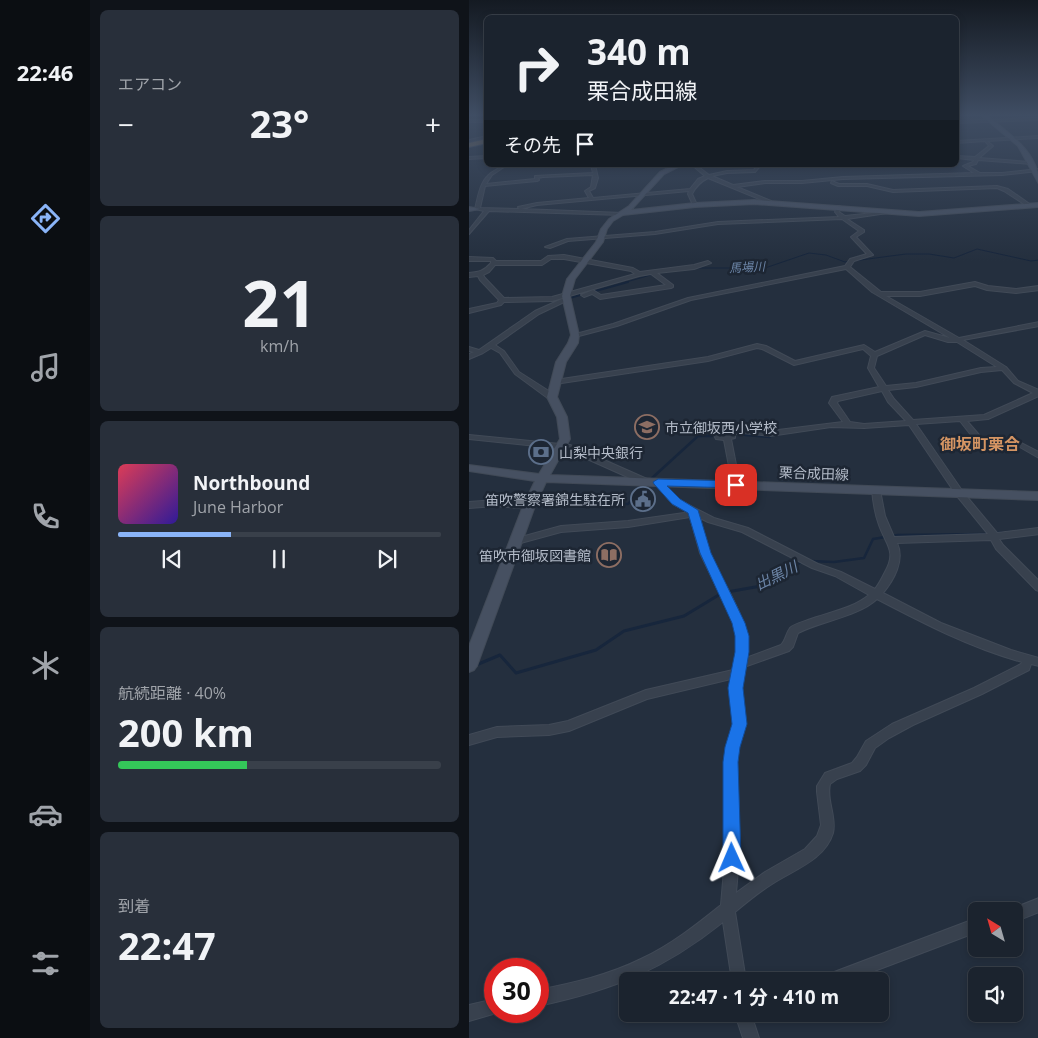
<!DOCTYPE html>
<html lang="ja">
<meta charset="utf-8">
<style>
:root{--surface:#1b232e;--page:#282f3a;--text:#f1f3f6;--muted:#a0a4aa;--line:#39404a;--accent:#8ab4f8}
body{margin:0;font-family:"Open Sans","Noto Sans JP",sans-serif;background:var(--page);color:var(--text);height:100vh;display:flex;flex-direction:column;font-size:19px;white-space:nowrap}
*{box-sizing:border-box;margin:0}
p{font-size:16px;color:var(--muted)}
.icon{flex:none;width:28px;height:28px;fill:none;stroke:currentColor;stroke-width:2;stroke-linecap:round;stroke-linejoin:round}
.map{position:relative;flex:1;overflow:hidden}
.sheet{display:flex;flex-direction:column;gap:10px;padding:10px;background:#0f1319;width:379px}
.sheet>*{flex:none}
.guide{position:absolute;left:15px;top:15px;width:475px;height:152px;border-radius:8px;box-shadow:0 2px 8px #0003,0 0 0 1px var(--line);background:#1b232e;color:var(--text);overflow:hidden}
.needle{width:32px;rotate:323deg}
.tools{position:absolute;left:499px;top:902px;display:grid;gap:10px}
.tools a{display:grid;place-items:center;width:55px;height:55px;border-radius:8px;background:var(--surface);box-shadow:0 2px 8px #0003,0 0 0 1px var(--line);font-size:25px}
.speed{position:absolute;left:15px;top:958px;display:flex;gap:10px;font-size:25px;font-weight:700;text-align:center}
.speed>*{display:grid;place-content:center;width:65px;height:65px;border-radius:50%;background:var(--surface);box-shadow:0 2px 8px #0003,0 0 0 1px var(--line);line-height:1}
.speed .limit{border:8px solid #d22;background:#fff;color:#111}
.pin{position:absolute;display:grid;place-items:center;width:42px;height:42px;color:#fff;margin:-21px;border-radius:10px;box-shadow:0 2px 8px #0006}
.me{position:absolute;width:55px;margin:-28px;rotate:359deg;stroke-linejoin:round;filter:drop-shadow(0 0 4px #0008)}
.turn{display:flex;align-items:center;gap:18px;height:105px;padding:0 20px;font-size:22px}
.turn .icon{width:65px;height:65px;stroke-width:2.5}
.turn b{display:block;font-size:35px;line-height:42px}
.then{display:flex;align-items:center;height:48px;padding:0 20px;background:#0003;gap:10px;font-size:19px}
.big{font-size:38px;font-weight:700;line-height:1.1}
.sheet .card{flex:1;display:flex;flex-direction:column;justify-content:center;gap:8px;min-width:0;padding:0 18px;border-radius:8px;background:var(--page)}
.sheet .dial{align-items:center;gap:0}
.dial b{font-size:65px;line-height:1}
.song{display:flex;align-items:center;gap:15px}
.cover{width:60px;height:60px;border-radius:8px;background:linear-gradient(135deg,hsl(350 70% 55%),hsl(250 70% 35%))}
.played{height:5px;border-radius:2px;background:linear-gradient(90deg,var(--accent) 35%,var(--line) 35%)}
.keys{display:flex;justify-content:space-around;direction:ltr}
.heat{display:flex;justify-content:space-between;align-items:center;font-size:28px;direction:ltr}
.charge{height:8px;border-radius:4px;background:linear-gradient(90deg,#34c759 40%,var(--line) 0)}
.trip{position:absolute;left:150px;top:972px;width:270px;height:50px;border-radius:8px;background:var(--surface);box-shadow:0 2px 8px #0003,0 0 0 1px var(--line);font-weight:700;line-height:50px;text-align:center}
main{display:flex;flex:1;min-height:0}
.tab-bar{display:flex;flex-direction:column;width:90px;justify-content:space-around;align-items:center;background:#0b0e12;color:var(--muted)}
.tab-bar .icon{width:35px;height:35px}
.tab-bar .on{color:var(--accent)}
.tab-bar b{font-size:22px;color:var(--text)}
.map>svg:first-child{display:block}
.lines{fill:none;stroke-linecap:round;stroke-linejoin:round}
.stream-far3{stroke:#17263c;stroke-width:1}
.stream-far2{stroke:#17263c;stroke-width:2}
.stream-far1{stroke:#17263c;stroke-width:2.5}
.stream{stroke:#17263c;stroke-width:3}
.street-casing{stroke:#414a57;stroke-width:2}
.secondary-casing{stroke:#414a57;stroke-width:2}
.highway-casing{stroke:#434c59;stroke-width:2}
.street{fill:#38414e;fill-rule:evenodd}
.secondary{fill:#465061;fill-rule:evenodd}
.highway{fill:#746855;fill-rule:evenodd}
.route{fill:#1a73e8;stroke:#114b97}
.labels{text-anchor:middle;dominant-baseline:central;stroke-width:5;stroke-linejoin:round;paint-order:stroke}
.far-water-label{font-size:12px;font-style:italic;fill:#6d86a8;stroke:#1d2633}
.poi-label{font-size:14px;fill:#b4bcc9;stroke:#1d2633;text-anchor:start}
.street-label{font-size:14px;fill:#b4bcc9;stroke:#1d2633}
.water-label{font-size:15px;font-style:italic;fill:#6d86a8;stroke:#1d2633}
.quarter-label{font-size:16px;font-weight:bold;fill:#d59563;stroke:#1d2633}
</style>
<main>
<nav class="tab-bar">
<b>22:46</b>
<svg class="icon on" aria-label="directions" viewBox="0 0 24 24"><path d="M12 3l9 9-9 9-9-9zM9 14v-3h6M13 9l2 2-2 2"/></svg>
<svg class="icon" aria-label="music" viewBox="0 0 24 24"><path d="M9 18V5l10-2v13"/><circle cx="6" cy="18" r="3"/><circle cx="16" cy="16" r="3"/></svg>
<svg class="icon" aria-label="phone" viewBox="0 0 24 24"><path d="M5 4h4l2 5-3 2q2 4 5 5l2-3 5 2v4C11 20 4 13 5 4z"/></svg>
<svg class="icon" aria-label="climate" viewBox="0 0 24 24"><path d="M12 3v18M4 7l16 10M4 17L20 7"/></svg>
<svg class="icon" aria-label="car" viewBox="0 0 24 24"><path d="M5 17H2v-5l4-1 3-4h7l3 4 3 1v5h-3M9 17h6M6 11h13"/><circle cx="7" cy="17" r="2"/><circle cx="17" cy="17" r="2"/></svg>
<svg class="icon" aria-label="filters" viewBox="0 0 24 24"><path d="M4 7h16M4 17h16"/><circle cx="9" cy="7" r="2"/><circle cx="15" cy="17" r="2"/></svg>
</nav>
<section class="sheet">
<div class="card"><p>エアコン</p>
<div class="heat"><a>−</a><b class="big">23°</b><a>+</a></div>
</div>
<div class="card dial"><b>21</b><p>km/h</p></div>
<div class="card">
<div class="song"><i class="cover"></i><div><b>Northbound</b><p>June Harbor</p></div></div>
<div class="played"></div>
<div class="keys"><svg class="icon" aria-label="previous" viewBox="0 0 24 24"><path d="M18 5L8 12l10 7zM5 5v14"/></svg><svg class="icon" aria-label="pause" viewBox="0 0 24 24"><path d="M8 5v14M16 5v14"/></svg><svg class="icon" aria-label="next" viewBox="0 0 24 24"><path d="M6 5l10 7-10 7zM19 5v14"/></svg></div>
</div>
<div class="card"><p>航続距離 · 40%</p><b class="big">200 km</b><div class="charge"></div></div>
<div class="card"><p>到着</p><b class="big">22:47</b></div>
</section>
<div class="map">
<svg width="570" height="1038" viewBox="0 0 570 1038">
<rect width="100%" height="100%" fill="#242f3e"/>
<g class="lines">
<path class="stream-far3" d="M 225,268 L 296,268 L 340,253 L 357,255 L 376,262 L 437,254 L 460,254 L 485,258 L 508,249 L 562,261 L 570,260
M 154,283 L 192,272"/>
<path class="stream-far2" d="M 123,292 L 159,282
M 87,302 L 118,293
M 42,328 L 51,321"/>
<path class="stream-far1" d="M 276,435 L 301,437
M 182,479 L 229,436 L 243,436
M 71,499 L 78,498 L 98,503 L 159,504 L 175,487
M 39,501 L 55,501
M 526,533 L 540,532
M 341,561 L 365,562 L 395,558 L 404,539 L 429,535 L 521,534
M 325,564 L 335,562"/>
<path class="stream" d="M 258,592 L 292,586 L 322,565 L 330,563
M 0,668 L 31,655 L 47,673 L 127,650 L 155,631 L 215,616 L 253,593"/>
<defs>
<path id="street" d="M 570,118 L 570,120 L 488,123 L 488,121 Z
M 0,120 L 18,120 L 18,122 L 0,122 Z
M 18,136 L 18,138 L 0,142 L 0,140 Z
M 570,136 L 570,138 L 518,141 L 524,146 L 510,158 L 561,162 L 562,164 L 509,160 L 507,164 L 499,166 L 511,173 L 533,173 L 570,169 L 570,171 L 533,175 L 374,179 L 333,183 L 296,183 L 268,187 L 302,201 L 300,203 L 239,178 C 231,182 227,186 223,194 L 228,205 L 226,206 L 224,205 L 219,194 L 220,191 L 68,205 L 52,209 L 154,213 L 154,215 L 152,215 L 20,211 L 0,234 L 0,230 L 15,211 L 6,209 C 10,193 11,178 27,170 C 31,167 33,165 38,165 L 23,175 L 17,184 L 66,179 L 66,176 L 124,173 L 122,165 L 126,165 L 129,178 L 126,188 L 120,191 L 124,198 L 221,189 L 229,179 L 236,176 L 223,165 L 227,165 L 240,175 L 258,171 L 285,170 L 288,165 L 292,165 L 286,172 L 258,173 L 243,176 L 264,185 L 296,181 L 333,181 L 374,177 L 505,173 L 494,166 L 504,162 L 505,160 L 488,158 L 488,156 L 506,157 L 520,146 L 516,141 L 488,143 L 488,141 ZM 124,175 L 122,187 L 116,191 L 120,198 L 68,203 L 49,207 L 50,209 L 11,208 L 16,186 L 68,181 L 70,180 L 69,178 L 74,177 Z
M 18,156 L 18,158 L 0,159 L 0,157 Z
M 363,181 L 370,184 L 398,184 L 424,190 L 528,186 L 539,189 L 562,205 L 558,206 L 535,191 L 528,188 L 424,192 L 398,186 L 369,186 L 362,183 Z
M 370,206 L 372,207 L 370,212 L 376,216 L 423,211 L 425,212 L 378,219 L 395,230 L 395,232 L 387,237 L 404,255 L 385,261 L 381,267 L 412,292 L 451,292 L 506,282 L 519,286 L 547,289 L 570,286 L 570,290 L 547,293 L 518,290 L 506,286 L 451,296 L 417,296 L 490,338 L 570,322 L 570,326 L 494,340 L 537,367 L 549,381 L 570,390 L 570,396 L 519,419 L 498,421 L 518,444 L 550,442 L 570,452 L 570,458 L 549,446 L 513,449 L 491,421 L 447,424 L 494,492 L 528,533 L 570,528 L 570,534 L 530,539 L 534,545 L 570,581 L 570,591 L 567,590 L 527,549 L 522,540 L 428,543 C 436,560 425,580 414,593 L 472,623 L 542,650 L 570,658 L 570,666 L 562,664 L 560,670 L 513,694 L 444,725 L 420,738 L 406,748 L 397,765 L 391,771 L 368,779 L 361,784 C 357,800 368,817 364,833 C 356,860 324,870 303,884 C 290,892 278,902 266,912 L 277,981 L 263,981 L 254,922 C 194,970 144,990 69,1006 L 69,990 C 104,983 140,975 172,959 C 202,945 227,925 252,905 L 256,858 L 256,762 L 258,747 L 265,724 L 260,688 L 262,679 L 178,699 L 100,731 L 80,735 L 28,737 L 0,745 L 0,735 L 28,727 L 80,725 L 99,721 L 177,690 L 264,670 L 268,652 L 268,636 L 265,623 L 231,553 L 221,517 L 159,527 L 92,532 L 48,544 L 45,543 L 43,541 L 45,539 L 92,526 L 159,521 L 215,513 L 217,511 L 204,504 L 185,482 L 189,479 L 192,480 L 210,500 L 245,518 L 279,528 L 349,564 L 372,572 L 406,589 C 410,584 413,578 416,572 C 428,551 417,545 410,525 C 406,514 404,502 403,490 L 404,488 L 407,487 L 411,490 L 416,516 L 425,537 L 519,534 L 488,496 L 440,425 L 395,428 L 362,427 L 301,436 L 274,433 L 266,434 L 266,438 L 262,439 L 271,485 L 267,488 L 264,487 L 255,440 L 247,439 L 244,433 L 254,427 L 265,430 L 274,428 L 301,431 L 374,422 L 360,403 L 363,397 L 410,387 L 399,368 L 402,356 L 394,349 L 325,365 L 293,349 L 288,348 L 239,361 L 86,384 L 83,382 L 86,380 L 239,357 L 288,344 L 297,346 L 326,361 L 395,345 L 406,352 L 456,331 L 481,338 L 403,292 L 377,269 L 222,300 L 148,326 L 106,337 L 103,335 L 144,324 L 219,298 L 376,266 L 381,259 L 398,254 L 382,237 L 390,231 L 373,219 L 249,224 L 186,234 L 99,241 L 81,248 L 76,247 L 98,239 L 186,232 L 249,222 L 370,217 L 366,212 L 368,207 ZM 456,335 L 479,342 L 488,342 L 528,367 L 512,368 L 447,383 L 417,386 L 405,368 L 408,356 ZM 533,370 L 545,383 L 564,393 L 515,415 L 444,420 L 425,399 L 419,390 L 447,387 L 512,372 ZM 413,391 L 419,402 L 437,421 L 395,424 L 381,422 L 368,403 L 369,401 ZM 255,432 L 258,432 L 259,435 L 253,435 L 252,434 ZM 231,518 L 239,522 L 273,532 L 343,568 L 366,576 L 400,595 C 383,609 360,612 339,620 C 334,622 325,624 321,628 C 317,633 317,640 312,645 L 277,658 C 284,622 255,587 241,555 C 236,543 234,530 231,518 ZM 408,599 C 454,623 502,648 553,662 L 552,664 L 505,688 L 423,724 L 397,741 L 388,757 L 383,763 L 356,773 L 348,786 L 348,792 L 352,825 L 348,836 L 336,849 L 296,872 L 267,893 L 270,858 L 268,762 L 270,747 L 277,724 L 272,688 L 275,667 L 320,651 L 324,647 L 329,633 C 353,621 390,616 408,599 Z
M 95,255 L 164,268 L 171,272 L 225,265 L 239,261 L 242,263 L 225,269 L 188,273 L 204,285 L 204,287 L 202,288 L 131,299 L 123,294 L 115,297 L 112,295 L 124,290 L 132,295 L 197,285 L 182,274 L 170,276 L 83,301 L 35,302 L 32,305 L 0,313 L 0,309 L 28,303 L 30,300 L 11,280 L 9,276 L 0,277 L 0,273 C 10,272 15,271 22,263 L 22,261 L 0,261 L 0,257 L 24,258 L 27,261 L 72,261 L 79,256 ZM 82,259 L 95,259 L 162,271 L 166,274 L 83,297 L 35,298 L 16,278 L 14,275 L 20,272 L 26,265 L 73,265 Z
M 93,299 L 96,301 L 95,302 L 70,314 L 26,345 L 35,351 L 50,372 L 86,395 L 86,399 L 80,399 L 46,374 L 31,353 L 22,348 L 14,353 L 0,359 L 0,354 L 5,352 L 0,351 L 0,347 L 10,350 L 66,311 Z
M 0,435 L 101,445 L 178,479 L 179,481 L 175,484 L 172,483 L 96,449 L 0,439 Z
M 27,500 L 60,503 L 64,506 L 60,509 L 27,506 L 0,508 L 0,502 Z
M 570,898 L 570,912 L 545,922 L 545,911 L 540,911 L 540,910 Z
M 508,918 L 508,932 L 379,981 L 353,981 L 355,976 L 360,974 Z
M 26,999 L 26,1011 L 32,1011 L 31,1012 L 0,1021 L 0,1005 Z
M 266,1014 L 282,1014 L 290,1038 L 274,1038 Z"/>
<path id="secondary" d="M 512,115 L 517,115 C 539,133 570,152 570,184 L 549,146 Z
M 205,165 L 213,165 L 195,174 L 162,210 L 226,203 L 285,200 L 450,212 L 570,203 L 570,207 L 450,216 L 285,204 L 226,207 L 154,215 L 144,221 L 138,229 L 134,242 L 106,279 L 101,296 L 110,335 L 109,343 L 97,362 L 88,397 L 98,417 L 101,439 L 81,475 L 570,492 L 570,500 L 77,482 L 66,506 L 8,666 L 5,670 L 0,672 L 0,646 L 54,506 L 66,481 L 0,471 L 0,465 L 70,474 L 91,439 L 88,417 L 78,397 L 87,362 L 99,343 L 102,335 L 93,296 L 98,279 L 127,242 L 132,229 L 140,219 L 160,206 L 191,172 Z
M 0,207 L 11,209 L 0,211 Z"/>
<path id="highway" d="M 18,139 L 18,143 L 0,147 L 0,143 Z"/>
</defs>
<use href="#street" class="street-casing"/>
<use href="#secondary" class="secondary-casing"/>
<use href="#highway" class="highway-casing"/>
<use href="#street" class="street"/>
<use href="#secondary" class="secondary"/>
<use href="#highway" class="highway"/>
</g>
<linearGradient id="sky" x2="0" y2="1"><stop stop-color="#141a22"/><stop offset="0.44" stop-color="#3f4d63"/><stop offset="1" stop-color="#3f4d63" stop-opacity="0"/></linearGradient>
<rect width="570" height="261" fill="url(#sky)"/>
<path class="route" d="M 189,479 L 267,481 L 272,485 L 267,488 L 198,486 L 211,499 L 229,510 L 242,553 L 276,623 L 280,636 L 280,652 L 274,688 L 278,724 L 271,747 L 269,762 L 272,858 L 269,864 L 263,866 L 257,864 L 254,858 L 254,762 L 256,747 L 263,724 L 259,688 L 266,652 L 266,636 L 263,623 L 231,553 L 219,513 L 203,504 L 185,484 L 184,482 Z"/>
<defs>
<symbol id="school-ring" viewBox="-11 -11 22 22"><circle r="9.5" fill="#1d2633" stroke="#8d6e63" stroke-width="1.5"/><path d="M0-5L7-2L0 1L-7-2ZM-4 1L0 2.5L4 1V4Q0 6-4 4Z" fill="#8d6e63"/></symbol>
<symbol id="bank-ring" viewBox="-11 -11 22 22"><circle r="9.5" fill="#1d2633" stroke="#5c6f8a" stroke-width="1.5"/><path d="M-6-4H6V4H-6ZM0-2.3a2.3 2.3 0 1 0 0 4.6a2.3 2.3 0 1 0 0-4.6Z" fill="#5c6f8a"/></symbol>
<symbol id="civic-ring" viewBox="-11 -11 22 22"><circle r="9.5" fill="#1d2633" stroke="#5c6f8a" stroke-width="1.5"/><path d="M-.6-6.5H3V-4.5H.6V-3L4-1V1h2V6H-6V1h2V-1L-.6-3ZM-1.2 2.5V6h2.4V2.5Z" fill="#5c6f8a"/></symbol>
<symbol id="library-ring" viewBox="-11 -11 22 22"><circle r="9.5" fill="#1d2633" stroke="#8d6e63" stroke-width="1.5"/><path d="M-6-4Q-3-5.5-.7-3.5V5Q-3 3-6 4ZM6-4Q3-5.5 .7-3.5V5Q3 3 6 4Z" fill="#8d6e63"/></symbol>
</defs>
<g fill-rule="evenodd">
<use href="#school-ring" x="164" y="413" width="28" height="28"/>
<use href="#bank-ring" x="58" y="438" width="28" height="28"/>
<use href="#civic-ring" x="160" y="485" width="28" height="28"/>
<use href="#library-ring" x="126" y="541" width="28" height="28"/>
</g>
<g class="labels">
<g class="far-water-label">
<text transform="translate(278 267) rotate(-3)">馬場川</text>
</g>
<g class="poi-label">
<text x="196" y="427">市立御坂西小学校</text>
<text x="90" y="452">山梨中央銀行</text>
<text x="156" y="499" text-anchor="end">笛吹警察署錦生駐在所</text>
<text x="122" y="555" text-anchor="end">笛吹市御坂図書館</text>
</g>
<g class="street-label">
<text transform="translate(345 473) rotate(2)">栗合成田線</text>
</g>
<g class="water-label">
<text transform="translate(307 575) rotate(-26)">出黒川</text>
</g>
<g class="quarter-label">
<text x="511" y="444">御坂町栗合</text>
</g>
</g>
</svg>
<div class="tools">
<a><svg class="needle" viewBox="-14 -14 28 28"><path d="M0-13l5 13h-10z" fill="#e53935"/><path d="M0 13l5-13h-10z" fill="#a0a4aa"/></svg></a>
<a><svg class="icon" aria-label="sound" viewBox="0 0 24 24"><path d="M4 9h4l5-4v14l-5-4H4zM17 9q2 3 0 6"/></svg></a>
</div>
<div class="speed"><div class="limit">30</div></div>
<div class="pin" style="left:267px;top:485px;background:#d93025"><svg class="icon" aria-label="arrive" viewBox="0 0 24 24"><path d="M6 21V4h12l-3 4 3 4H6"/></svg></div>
<svg class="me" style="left:263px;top:858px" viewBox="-20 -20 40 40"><path d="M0-17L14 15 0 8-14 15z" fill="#1a73e8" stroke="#fff" stroke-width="4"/></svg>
<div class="trip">22:47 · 1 分 · 410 m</div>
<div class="guide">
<div class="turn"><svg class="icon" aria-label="right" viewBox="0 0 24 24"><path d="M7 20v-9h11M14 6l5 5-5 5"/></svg><div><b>340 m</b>栗合成田線</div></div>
<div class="then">その先<svg class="icon" aria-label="arrive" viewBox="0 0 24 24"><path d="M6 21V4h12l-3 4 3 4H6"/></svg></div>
</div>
</div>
</main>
